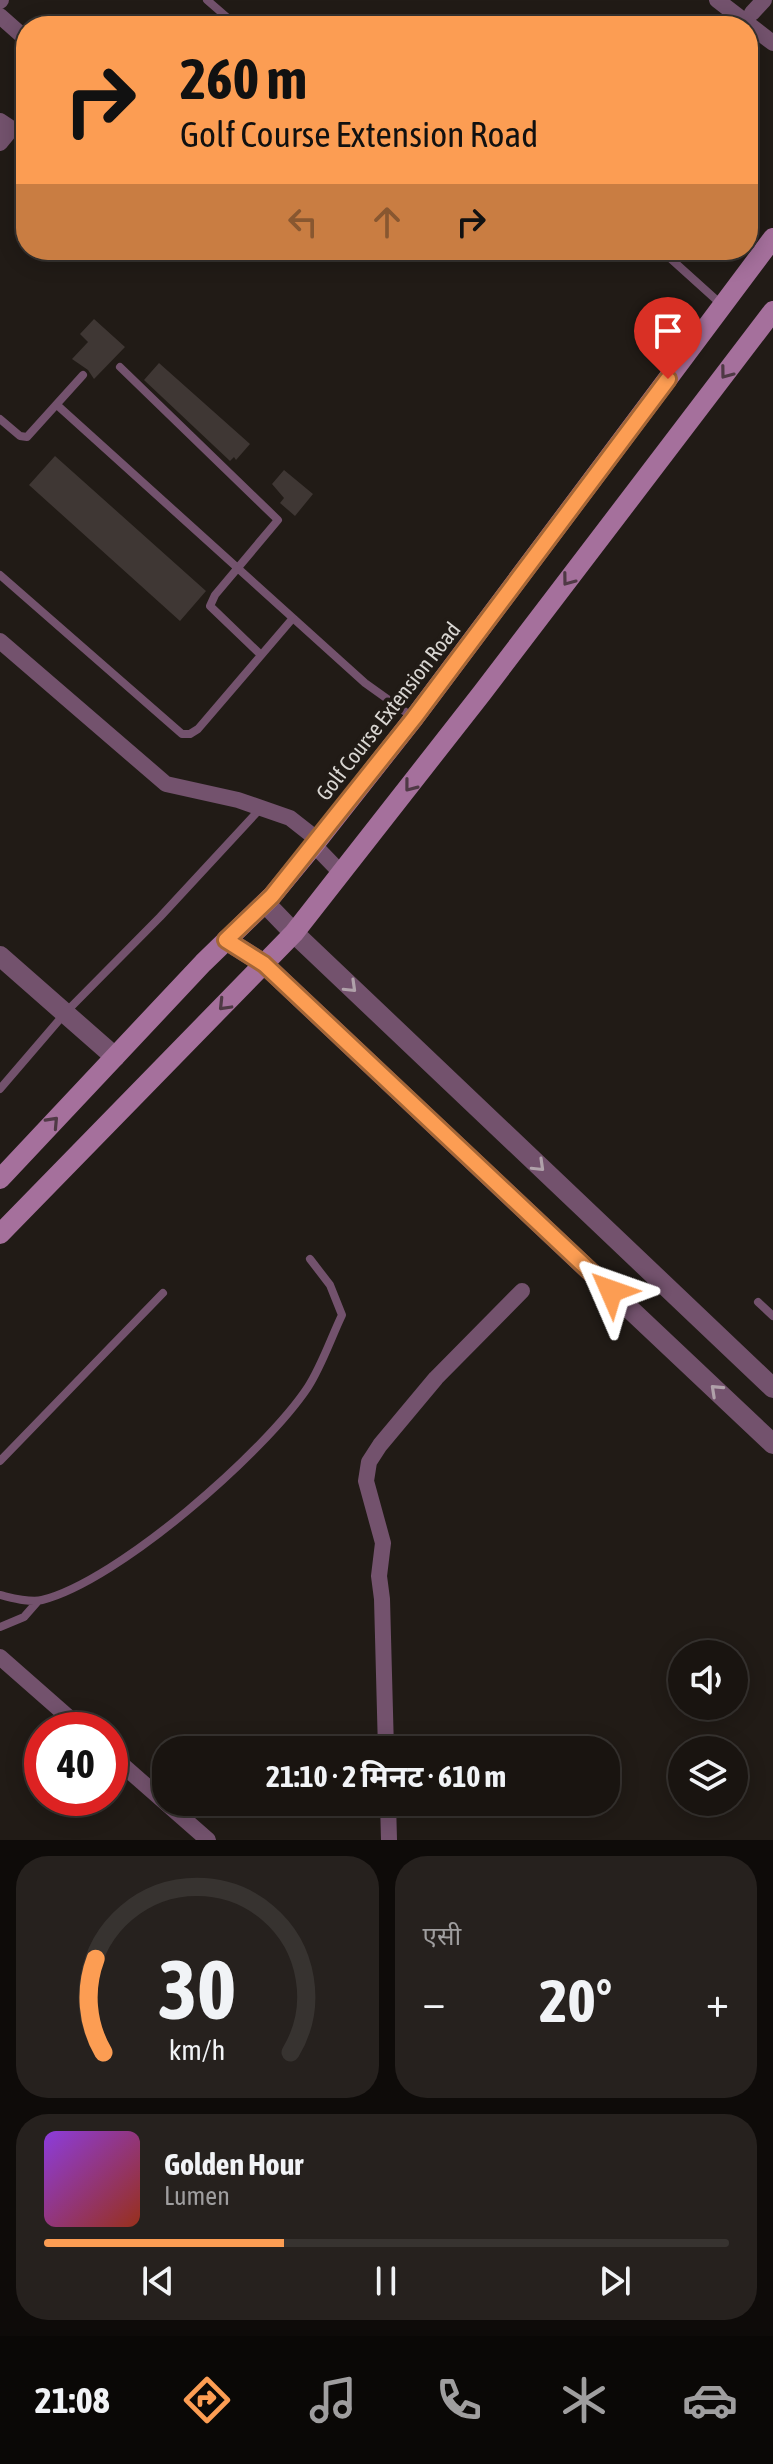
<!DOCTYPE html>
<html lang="hi">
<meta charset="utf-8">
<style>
:root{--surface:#191410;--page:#26211e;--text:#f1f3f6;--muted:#9f9e9f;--line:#373330;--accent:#fc9d53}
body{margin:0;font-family:"Asap Condensed","Noto Sans Devanagari",sans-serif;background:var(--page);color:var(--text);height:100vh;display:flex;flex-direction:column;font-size:30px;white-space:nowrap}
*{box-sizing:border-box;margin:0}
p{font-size:26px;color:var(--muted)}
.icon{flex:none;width:44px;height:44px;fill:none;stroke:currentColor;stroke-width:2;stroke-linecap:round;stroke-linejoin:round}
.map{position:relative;height:1840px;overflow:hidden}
.sheet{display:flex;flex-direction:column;gap:16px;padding:16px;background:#0e0b09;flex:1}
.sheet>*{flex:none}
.top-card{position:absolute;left:16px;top:16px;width:742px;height:244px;border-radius:32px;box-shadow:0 4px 20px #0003,0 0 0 2px var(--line);background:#fc9d53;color:#111;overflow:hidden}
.fabs{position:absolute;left:668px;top:1640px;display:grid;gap:16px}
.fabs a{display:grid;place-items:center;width:80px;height:80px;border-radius:50%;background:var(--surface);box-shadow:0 4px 20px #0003,0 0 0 2px var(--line);font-size:40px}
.speed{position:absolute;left:24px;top:1712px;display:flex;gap:16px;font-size:40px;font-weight:700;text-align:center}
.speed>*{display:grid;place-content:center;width:104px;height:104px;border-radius:50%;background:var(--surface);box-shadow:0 4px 20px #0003,0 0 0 2px var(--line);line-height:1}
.speed .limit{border:12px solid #d22;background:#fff;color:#111}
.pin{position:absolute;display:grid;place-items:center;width:68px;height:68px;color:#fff;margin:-82px -34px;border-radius:50% 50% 50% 0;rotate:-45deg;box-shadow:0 0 8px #0007}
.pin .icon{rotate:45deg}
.me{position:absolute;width:88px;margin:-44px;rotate:313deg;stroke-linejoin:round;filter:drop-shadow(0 0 6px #0008)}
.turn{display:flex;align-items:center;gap:28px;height:168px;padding:0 32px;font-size:36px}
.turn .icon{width:104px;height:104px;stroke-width:2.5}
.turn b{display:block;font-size:56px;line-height:68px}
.lanes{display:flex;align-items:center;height:76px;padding:0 32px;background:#0003;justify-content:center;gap:40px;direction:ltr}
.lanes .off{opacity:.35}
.big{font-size:60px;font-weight:700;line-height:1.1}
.sheet .tile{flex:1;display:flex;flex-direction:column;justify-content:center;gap:12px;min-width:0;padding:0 28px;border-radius:32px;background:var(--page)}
.sheet .dial{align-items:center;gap:0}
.dial svg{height:208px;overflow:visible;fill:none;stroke:var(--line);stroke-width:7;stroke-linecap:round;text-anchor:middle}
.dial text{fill:var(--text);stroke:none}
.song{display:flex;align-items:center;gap:24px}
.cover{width:96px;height:96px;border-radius:12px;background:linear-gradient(135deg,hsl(270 70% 55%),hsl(10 70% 35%))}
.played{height:8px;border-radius:4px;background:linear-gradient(90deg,var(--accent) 35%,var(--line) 35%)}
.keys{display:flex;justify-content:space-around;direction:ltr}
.heat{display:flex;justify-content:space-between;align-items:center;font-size:44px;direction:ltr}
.sheet .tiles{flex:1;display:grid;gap:16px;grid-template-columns:1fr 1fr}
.tile:last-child{grid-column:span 2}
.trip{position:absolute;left:152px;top:1736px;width:468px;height:80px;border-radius:32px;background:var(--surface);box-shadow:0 4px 20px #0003,0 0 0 2px var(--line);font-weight:700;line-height:80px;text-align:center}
.tabs{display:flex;height:128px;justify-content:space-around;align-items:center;background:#0a0806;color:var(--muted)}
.tabs .icon{width:56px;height:56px}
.tabs .selected{color:var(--accent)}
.tabs b{font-size:36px;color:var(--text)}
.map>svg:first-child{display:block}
.building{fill:#3f3734}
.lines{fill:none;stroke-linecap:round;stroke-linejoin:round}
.service{stroke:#73526d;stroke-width:8}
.minor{stroke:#73526d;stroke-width:16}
.tertiary{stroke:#73526d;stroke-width:20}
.secondary{stroke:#a5709c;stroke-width:20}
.oneway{stroke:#4f3945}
.oneway2{stroke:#b0a1aa}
.route-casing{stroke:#a46636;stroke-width:20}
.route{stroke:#fc9d53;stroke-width:14}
.labels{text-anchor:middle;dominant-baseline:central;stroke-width:8;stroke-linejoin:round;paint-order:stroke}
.street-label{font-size:22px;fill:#d9d6d2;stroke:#211b16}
</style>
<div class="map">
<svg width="773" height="1840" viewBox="0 0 773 1840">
<rect width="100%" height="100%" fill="#211b16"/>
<path class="building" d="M 94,319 L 125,347 L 94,379 L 88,370 L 72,359 L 88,342 L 80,334 Z
M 159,363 L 250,444 L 236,460 L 234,457 L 230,461 L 144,380 Z
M 55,456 L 206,591 L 180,621 L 29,485 Z
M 284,470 L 313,494 L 295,516 L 280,503 L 284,498 L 272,484 Z"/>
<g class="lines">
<path class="service" d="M 207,0 L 237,26
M 661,250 L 722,305
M 120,367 L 278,520 L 215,595 L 210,606 L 261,655
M 57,405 L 365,683 L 414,718
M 0,419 L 20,436 L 27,437 L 83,375
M 0,575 L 182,734 L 190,734 L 198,729 L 293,618
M 0,1089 L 66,1012 L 160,917 L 260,809
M 758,1302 L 773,1316
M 0,1461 L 163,1293
M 0,1595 C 13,1598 30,1603 42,1600 C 118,1581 265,1452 308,1387 C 322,1365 331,1338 342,1315 L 330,1285 L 310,1259
M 0,1627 L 24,1617 L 38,1601"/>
<path class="minor" d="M 717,0 L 773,43
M 0,1 L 1,0
M 752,13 L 764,0
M 0,16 L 26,39
M 0,121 L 9,127 L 9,132 L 0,143
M 0,641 L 166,784 L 238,800 L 290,818 L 318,840
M 314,845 L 342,874
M 0,1657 L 83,1730
M 386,1750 L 382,1599 L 379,1576 L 383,1543 L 366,1481 L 369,1462 L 380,1445 L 436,1378 L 522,1291
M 110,1754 L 208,1840
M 388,1802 L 389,1840"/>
<path class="tertiary" d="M 265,903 L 294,933 L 773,1388
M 226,940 L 264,964 L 773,1444
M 0,956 L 115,1057"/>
<path class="secondary" d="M 0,1179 L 203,963 L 272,896 L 314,845 L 414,718 L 773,238
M 0,1234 L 294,933 L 482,693 L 773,311"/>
</g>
<defs><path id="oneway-chevron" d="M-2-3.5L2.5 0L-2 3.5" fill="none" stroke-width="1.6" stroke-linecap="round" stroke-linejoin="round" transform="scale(2)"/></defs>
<g class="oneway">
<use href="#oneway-chevron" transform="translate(726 373) rotate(127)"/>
<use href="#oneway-chevron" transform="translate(568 580) rotate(127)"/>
<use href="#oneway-chevron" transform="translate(410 786) rotate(128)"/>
<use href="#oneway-chevron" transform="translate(224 1005) rotate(134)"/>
<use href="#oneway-chevron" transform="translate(53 1122) rotate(-47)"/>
</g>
<g class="oneway2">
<use href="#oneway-chevron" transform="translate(351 987) rotate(44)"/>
<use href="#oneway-chevron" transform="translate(539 1166) rotate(44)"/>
<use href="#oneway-chevron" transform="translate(716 1390) rotate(-137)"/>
</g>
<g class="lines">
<defs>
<path id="route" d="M 611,1291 L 264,964 L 226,940 L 272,896 L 414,718 L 668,379"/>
</defs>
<use href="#route" class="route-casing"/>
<use href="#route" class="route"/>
</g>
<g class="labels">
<g class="street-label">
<text transform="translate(388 711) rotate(-52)">Golf Course Extension Road</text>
</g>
</g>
</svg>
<div class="fabs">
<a><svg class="icon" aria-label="sound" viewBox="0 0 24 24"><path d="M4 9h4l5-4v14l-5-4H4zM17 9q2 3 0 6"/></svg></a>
<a><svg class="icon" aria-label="layers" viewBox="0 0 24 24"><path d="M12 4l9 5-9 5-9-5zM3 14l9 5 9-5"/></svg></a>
</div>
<div class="speed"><div class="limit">40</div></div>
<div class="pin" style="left:668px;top:379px;background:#d93025"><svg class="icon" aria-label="arrive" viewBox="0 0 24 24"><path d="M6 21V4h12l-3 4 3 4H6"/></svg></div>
<svg class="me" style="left:611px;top:1291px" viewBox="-20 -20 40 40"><path d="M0-17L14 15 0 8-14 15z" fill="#fc9d53" stroke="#fff" stroke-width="4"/></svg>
<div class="trip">21:10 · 2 मिनट · 610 m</div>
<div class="top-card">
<div class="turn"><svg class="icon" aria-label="right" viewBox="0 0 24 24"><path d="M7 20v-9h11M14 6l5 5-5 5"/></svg><div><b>260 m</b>Golf Course Extension Road</div></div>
<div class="lanes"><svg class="icon off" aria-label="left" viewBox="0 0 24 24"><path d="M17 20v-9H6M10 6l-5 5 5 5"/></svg><svg class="icon off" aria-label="ahead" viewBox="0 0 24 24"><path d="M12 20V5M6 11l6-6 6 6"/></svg><svg class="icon" aria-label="right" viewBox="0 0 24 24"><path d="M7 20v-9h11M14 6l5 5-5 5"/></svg></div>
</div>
</div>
<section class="sheet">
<div class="tiles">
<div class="tile dial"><svg viewBox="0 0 100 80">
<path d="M14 69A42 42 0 1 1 86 69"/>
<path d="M14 69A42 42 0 0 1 11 33" stroke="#fc9d53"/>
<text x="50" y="56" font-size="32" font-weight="700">30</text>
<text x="50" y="72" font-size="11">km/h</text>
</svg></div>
<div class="tile"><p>एसी</p>
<div class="heat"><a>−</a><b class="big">20°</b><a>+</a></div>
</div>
<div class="tile">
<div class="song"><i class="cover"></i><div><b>Golden Hour</b><p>Lumen</p></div></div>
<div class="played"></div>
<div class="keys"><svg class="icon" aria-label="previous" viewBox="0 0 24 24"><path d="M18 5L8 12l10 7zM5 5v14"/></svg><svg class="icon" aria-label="pause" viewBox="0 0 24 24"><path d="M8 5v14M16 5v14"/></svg><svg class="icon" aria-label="next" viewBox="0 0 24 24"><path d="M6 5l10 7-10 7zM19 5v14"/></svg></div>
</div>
</div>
</section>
<nav class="tabs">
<b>21:08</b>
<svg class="icon selected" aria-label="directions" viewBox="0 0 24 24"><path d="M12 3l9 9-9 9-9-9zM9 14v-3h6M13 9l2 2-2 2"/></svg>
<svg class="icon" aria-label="music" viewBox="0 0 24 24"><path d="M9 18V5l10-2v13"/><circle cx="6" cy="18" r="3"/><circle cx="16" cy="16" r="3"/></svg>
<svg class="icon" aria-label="phone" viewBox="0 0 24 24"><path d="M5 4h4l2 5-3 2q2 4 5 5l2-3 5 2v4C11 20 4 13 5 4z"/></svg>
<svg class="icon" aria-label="climate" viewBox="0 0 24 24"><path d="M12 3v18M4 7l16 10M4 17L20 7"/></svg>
<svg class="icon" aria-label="car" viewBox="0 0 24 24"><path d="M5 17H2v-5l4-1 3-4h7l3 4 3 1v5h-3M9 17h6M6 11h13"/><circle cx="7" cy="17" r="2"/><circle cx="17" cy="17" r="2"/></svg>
</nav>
